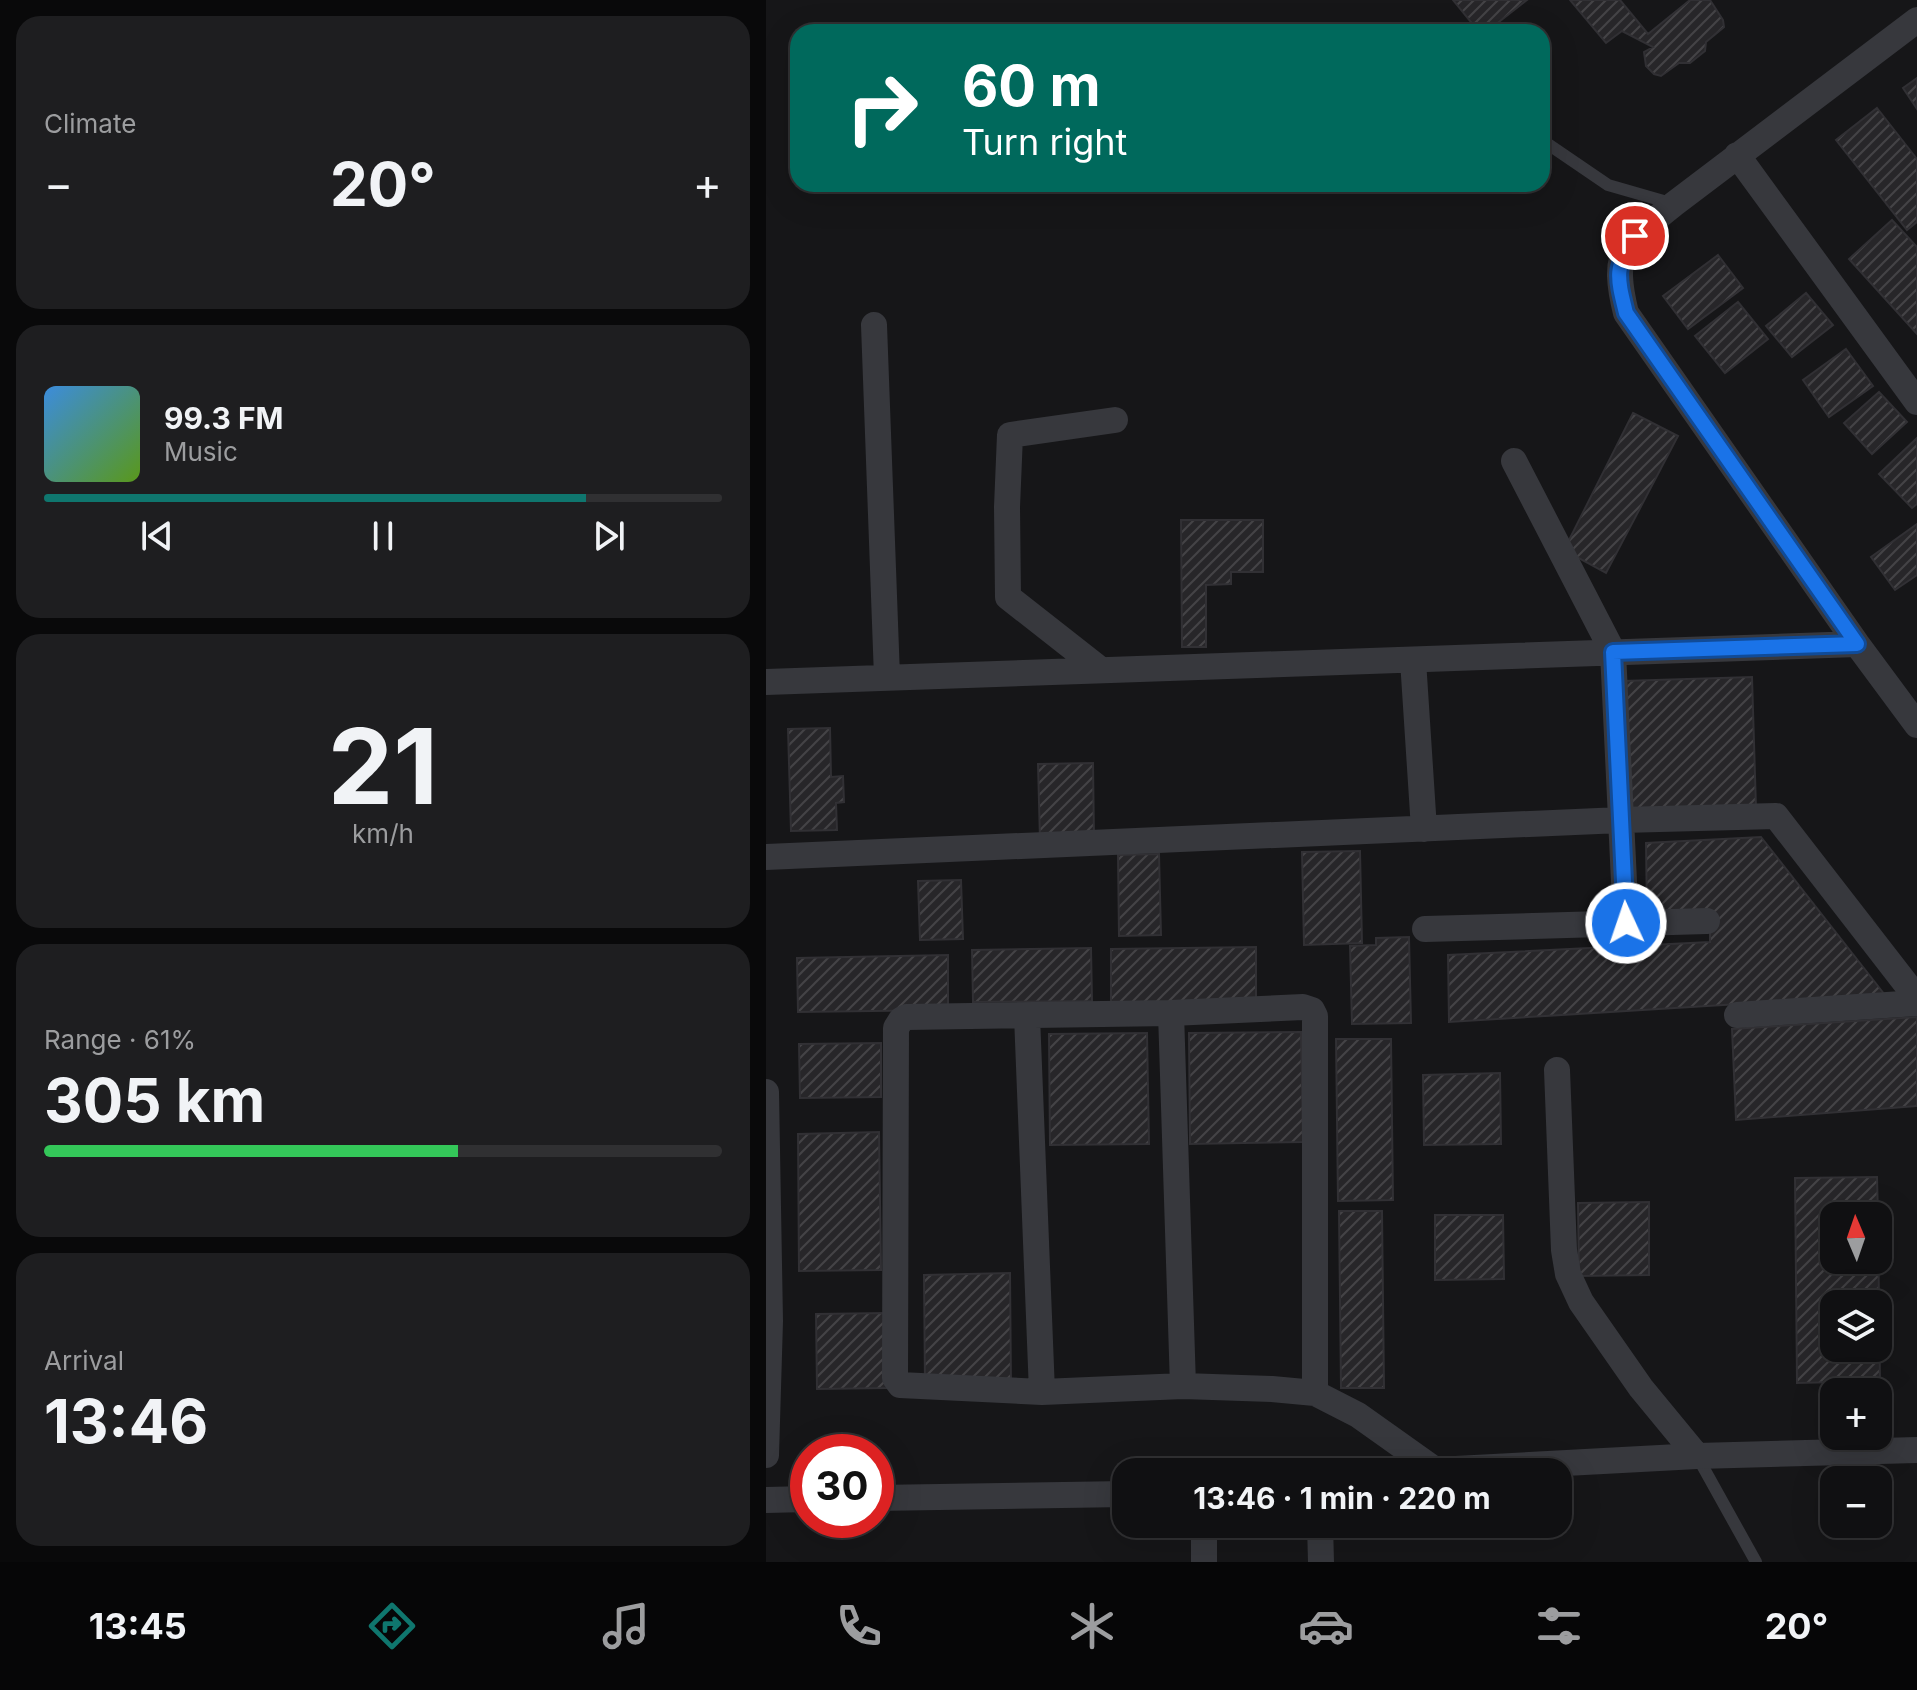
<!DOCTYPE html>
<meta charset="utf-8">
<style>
:root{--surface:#101012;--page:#1e1e20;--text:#f1f3f6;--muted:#9c9d9f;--line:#303032;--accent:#0f766e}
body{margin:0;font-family:Inter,sans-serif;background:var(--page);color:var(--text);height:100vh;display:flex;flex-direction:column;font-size:30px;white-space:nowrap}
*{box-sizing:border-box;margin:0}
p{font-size:26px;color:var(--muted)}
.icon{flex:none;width:44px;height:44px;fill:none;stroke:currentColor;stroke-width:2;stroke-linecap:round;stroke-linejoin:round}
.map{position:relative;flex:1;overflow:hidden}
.drawer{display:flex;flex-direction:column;gap:16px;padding:16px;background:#09090a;width:766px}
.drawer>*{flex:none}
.hud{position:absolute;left:24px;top:24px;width:760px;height:168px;border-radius:24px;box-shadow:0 8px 32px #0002,0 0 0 2px var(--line);background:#00695c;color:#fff;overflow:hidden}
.needle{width:52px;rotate:358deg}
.fabs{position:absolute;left:1054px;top:1202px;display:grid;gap:16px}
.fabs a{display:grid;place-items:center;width:72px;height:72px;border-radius:16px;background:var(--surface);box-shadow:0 8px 32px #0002,0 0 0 2px var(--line);font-size:40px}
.speed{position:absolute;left:24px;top:1434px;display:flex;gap:16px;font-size:40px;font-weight:700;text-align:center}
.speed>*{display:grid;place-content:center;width:104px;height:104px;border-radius:50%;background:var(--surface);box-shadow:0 8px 32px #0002,0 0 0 2px var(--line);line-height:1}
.speed .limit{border:12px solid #d22;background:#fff;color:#111}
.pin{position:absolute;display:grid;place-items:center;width:68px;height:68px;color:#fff;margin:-34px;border:4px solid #fff;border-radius:50%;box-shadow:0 2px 8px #0007}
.me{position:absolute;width:88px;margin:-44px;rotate:357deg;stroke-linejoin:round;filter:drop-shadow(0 0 6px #0008)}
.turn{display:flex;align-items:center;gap:28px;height:168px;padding:0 40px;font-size:36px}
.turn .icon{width:104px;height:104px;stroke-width:2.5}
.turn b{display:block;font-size:56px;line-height:68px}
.big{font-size:60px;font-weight:700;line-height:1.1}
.drawer .widget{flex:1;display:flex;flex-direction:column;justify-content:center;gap:12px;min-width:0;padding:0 28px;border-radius:24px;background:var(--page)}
.drawer .dial{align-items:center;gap:0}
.dial b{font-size:104px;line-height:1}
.song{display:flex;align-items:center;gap:24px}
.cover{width:96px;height:96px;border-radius:12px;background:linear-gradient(135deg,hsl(210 70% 55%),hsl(90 70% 35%))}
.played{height:8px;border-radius:4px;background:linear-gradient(90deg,var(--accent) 80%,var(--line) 80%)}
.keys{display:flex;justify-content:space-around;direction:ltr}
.heat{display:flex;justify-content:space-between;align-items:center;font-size:44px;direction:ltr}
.charge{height:12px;border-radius:6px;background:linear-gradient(90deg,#34c759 61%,var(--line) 0)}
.trip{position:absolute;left:346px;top:1458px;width:460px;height:80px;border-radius:24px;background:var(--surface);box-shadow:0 8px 32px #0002,0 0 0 2px var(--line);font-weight:700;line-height:80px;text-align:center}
.tab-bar{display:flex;height:128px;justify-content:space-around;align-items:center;background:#060607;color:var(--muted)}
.tab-bar .icon{width:56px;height:56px}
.tab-bar .active{color:var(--accent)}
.tab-bar b{font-size:36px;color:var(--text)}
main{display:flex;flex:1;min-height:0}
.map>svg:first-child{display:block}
.building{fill:url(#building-hatch);stroke:#313034;stroke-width:2;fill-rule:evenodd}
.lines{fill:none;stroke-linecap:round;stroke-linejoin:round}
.service{stroke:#37383d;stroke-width:12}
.minor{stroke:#37383d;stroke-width:26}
.route-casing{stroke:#114b97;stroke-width:20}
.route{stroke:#1a73e8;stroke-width:14}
</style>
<main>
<section class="drawer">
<div class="widget"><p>Climate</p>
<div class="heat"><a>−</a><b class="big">20°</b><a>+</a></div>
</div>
<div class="widget">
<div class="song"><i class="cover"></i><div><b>99.3 FM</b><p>Music</p></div></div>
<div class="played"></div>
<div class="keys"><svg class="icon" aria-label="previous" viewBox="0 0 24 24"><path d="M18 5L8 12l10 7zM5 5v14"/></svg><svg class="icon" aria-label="pause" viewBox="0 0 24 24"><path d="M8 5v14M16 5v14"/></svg><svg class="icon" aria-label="next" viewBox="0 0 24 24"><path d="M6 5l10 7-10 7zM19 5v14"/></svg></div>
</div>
<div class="widget dial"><b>21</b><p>km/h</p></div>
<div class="widget"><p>Range · 61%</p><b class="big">305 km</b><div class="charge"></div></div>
<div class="widget"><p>Arrival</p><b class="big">13:46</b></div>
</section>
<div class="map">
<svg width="1151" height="1562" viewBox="0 0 1151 1562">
<defs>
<pattern id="building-hatch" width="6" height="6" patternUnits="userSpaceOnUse" patternTransform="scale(2)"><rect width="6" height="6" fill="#272629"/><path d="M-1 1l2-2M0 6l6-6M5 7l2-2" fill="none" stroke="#444346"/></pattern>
</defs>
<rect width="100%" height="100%" fill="#161618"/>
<path class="building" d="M 687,0 L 761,0 L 720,32 L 713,32 Z
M 804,0 L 854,0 L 882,34 L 924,0 L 944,0 L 957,20 L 958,27 L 940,42 L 939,51 L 924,63 L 913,63 L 895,76 L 888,74 L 880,66 L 878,52 L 887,47 L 856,31 L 840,43 Z
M 1151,78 L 1151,109 L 1137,88 Z
M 1111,108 L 1151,159 L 1151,222 L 1141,230 L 1070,140 Z
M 1126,220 L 1151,247 L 1151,334 L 1083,259 Z
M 952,255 L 977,288 L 922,329 L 897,296 Z
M 1040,293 L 1067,325 L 1026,357 L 1000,326 Z
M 972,302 L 1002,339 L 959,373 L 929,336 Z
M 1080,349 L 1107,386 L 1063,417 L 1037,380 Z
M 1113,392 L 1141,422 L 1106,454 L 1078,423 Z
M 867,413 L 912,436 L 840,573 L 798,550 Z
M 1151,438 L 1151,504 L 1146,508 L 1113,474 Z
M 415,520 L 497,520 L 497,572 L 465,572 L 465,584 L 440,585 L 440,647 L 416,647 Z
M 1151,524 L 1151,575 L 1129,590 L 1105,557 Z
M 986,677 L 990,808 L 861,811 L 857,681 Z
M 64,728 L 65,777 L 77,776 L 78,802 L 70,803 L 71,830 L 25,831 L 22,729 Z
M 327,763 L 328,839 L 274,840 L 272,764 Z
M 995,837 L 1119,995 L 683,1022 L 682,955 L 944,942 L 944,914 L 881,916 L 880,843 Z
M 594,851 L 596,943 L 538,945 L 536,852 Z
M 393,854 L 395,935 L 353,936 L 352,855 Z
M 195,880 L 197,939 L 154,940 L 152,881 Z
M 643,937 L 645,1023 L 586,1024 L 584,946 L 610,945 L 610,938 Z
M 490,947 L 490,1004 L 345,1006 L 345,949 Z
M 325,948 L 326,1001 L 207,1002 L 206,950 Z
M 182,955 L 182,1010 L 32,1012 L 31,958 Z
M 1151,1017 L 1151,1106 L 970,1120 L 966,1029 Z
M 535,1032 L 537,1142 L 424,1144 L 423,1033 Z
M 381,1033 L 383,1144 L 284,1145 L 283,1034 Z
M 570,1039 L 625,1039 L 627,1200 L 572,1201 Z
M 115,1043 L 115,1097 L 34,1098 L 33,1044 Z
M 734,1073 L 735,1144 L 658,1145 L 657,1075 Z
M 113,1132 L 115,1270 L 33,1271 L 32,1134 Z
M 1111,1177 L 1112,1216 L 1068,1216 L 1068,1260 L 1112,1260 L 1112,1224 L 1114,1381 L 1031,1383 L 1029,1178 ZM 1068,1304 L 1112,1304 L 1112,1348 L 1068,1348 Z
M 883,1202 L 883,1275 L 813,1276 L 812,1203 Z
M 573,1211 L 616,1211 L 618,1388 L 575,1388 Z
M 669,1215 L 737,1215 L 738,1279 L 669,1280 Z
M 244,1273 L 245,1386 L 159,1387 L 158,1275 Z
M 120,1313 L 121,1388 L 51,1389 L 50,1314 Z"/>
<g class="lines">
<path class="service" d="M 776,140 L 842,185 L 908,204
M 931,1456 L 990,1562"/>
<path class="minor" d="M 1151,20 L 908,204 C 860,243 844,248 860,313 L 1091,644 L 1151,725
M 971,155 L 1151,402
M 108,325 L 121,677
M 748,461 L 847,652 L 860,923
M 647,660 L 658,829
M 335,670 L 242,597 L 241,507 L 244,435 L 349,420
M 0,682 L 1091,644
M 0,857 L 855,820 L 1010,816 L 1151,998
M 659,929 L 941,921
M 405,1013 L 417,1386
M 971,1015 L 1151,1003
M 261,1016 L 276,1392
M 791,1070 L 798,1250 L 802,1274 L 815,1302 L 875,1388 L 931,1456
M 0,1092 L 4,1321 L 0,1455
M 549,1393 L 549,1016 L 546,1010 L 537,1007 L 405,1013 L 141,1017 L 135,1020 L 130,1028 L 129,1378 L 134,1385 L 276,1392 L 417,1386 L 506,1389 L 549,1393 L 592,1415 L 668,1469
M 652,1471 L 931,1456 L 1151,1450
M 110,1498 L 360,1494
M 0,1500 L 42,1499
M 438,1524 L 438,1562
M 554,1524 L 555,1562"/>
</g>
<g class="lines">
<defs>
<path id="route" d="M 860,923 L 847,652 L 1091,644 L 860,313 C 851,277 848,267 869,236"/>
</defs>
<use href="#route" class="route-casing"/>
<use href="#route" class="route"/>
</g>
</svg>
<div class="fabs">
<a><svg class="needle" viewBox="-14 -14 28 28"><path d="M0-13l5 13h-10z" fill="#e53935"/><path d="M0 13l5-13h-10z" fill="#9c9d9f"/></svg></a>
<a><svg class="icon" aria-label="layers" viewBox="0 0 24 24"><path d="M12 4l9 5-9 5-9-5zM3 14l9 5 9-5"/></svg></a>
<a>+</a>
<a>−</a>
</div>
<div class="speed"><div class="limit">30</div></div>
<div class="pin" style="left:869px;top:236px;background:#d93025"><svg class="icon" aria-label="arrive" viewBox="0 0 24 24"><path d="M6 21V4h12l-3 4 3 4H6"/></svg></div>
<svg class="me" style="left:860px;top:923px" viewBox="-20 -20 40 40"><circle r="17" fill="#1a73e8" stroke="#fff" stroke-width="3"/><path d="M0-11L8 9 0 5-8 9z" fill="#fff"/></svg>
<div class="trip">13:46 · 1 min · 220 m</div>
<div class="hud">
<div class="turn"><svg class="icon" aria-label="right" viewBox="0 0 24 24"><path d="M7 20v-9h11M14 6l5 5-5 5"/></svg><div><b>60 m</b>Turn right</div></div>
</div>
</div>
</main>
<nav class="tab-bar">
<b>13:45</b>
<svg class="icon active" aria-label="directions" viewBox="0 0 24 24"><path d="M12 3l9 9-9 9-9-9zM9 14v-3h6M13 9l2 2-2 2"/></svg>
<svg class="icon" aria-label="music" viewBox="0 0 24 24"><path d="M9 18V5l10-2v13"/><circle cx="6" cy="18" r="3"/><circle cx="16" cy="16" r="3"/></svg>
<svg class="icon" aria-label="phone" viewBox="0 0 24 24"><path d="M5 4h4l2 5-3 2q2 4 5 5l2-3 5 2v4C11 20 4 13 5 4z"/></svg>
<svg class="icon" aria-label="climate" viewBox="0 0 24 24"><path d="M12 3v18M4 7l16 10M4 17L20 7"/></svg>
<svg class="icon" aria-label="car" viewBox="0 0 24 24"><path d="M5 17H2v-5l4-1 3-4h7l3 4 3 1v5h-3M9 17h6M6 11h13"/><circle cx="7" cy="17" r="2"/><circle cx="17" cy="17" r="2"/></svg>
<svg class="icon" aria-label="filters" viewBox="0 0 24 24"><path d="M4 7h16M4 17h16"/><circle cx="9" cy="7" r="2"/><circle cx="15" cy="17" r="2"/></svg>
<b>20°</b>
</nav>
